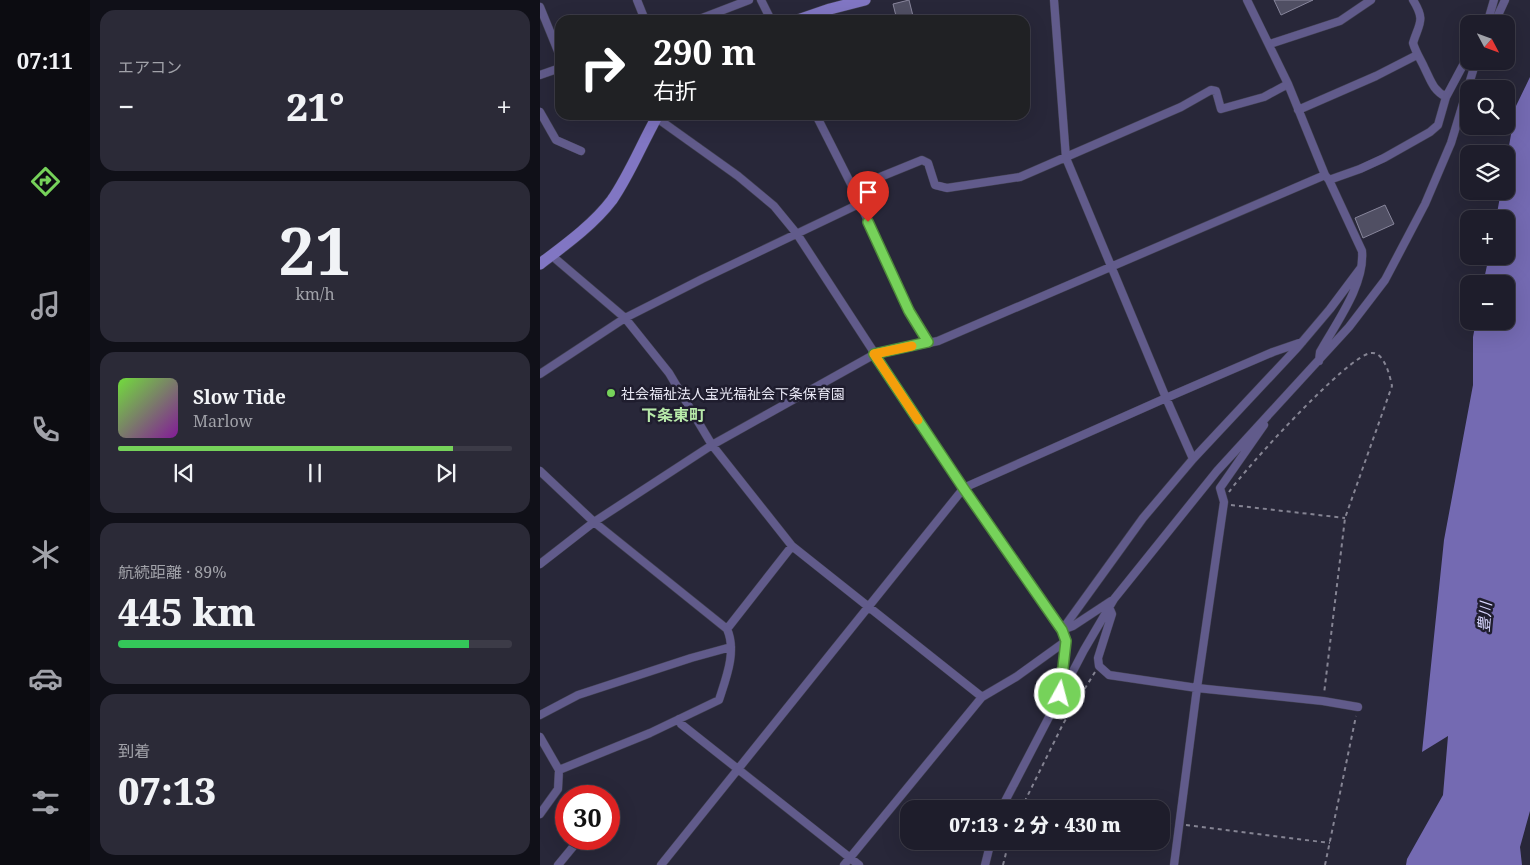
<!DOCTYPE html>
<html lang="ja">
<meta charset="utf-8">
<style>
:root{--surface:#1e1d2b;--page:#2b2a37;--text:#f1f3f6;--muted:#a1a2a9;--line:#3c3b47;--accent:#76d25a}
body{margin:0;font-family:"Noto Serif","Noto Sans JP",serif;background:var(--page);color:var(--text);height:100vh;display:flex;flex-direction:column;font-size:19px;white-space:nowrap}
*{box-sizing:border-box;margin:0}
p{font-size:16px;color:var(--muted)}
.icon{flex:none;width:28px;height:28px;fill:none;stroke:currentColor;stroke-width:2;stroke-linecap:round;stroke-linejoin:round}
.map{position:relative;flex:1;overflow:hidden}
.drawer{display:flex;flex-direction:column;gap:10px;padding:10px;background:#101018;width:450px}
.drawer>*{flex:none}
.hud{position:absolute;left:15px;top:15px;width:475px;height:105px;border-radius:15px;box-shadow:0 5px 20px #0002,0 0 0 1px var(--line);background:#202124;color:#fff;overflow:hidden}
.needle{width:32px;rotate:131deg}
.fabs{position:absolute;left:920px;top:15px;display:grid;gap:10px}
.fabs a{display:grid;place-items:center;width:55px;height:55px;border-radius:10px;background:var(--surface);box-shadow:0 5px 20px #0002,0 0 0 1px var(--line);font-size:25px}
.speed{position:absolute;left:15px;top:785px;display:flex;gap:10px;font-size:25px;font-weight:700;text-align:center}
.speed>*{display:grid;place-content:center;width:65px;height:65px;border-radius:50%;background:var(--surface);box-shadow:0 5px 20px #0002,0 0 0 1px var(--line);line-height:1}
.speed .limit{border:8px solid #d22;background:#fff;color:#111}
.pin{position:absolute;display:grid;place-items:center;width:42px;height:42px;color:#fff;margin:-51px -21px;border-radius:50% 50% 50% 0;rotate:-45deg;box-shadow:0 0 5px #0007}
.pin .icon{rotate:45deg}
.me{position:absolute;width:55px;margin:-28px;rotate:7deg;stroke-linejoin:round;filter:drop-shadow(0 0 4px #0008)}
.turn{display:flex;align-items:center;gap:18px;height:105px;padding:0 15px;font-size:22px}
.turn .icon{width:65px;height:65px;stroke-width:2.5}
.turn b{display:block;font-size:35px;line-height:42px}
.big{font-size:38px;font-weight:800;line-height:1.1}
.drawer .card{flex:1;display:flex;flex-direction:column;justify-content:center;gap:8px;min-width:0;padding:0 18px;border-radius:15px;background:var(--page)}
.drawer .dial{align-items:center;gap:0}
.dial b{font-size:65px;line-height:1}
.song{display:flex;align-items:center;gap:15px}
.cover{width:60px;height:60px;border-radius:8px;background:linear-gradient(135deg,hsl(100 70% 55%),hsl(290 70% 35%))}
.played{height:5px;border-radius:2px;background:linear-gradient(90deg,var(--accent) 85%,var(--line) 85%)}
.keys{display:flex;justify-content:space-around;direction:ltr}
.heat{display:flex;justify-content:space-between;align-items:center;font-size:28px;direction:ltr}
.charge{height:8px;border-radius:4px;background:linear-gradient(90deg,#34c759 89%,var(--line) 0)}
.trip{position:absolute;left:360px;top:800px;width:270px;height:50px;border-radius:15px;background:var(--surface);box-shadow:0 5px 20px #0002,0 0 0 1px var(--line);font-weight:800;line-height:50px;text-align:center}
main{display:flex;flex:1;min-height:0}
.menu{display:flex;flex-direction:column;width:90px;justify-content:space-around;align-items:center;background:#0c0c11;color:var(--muted)}
.menu .icon{width:35px;height:35px}
.menu .selected{color:var(--accent)}
.menu b{font-size:22px;color:var(--text)}
.map>svg:first-child{display:block}
.water{fill:#746ab2}
.building{fill:#504f63;stroke:#88869c}
.lines{fill:none;stroke-linecap:round;stroke-linejoin:round}
.street-casing{stroke:#434253;stroke-width:9}
.secondary-casing{stroke:#434253;stroke-width:12}
.path{stroke:#858493;stroke-width:2;stroke-dasharray:4 4;stroke-linecap:butt}
.street{stroke:#615b8b;stroke-width:8}
.secondary{stroke:#8176c3;stroke-width:11}
.route-casing{stroke:#4d883a;stroke-width:12}
.route{stroke:#76d25a;stroke-width:9}
.slow{stroke:#f59e0b;stroke-width:9}
.poi-dot{fill:#76d25a;stroke:#1f1d2e;stroke-width:2}
.labels{text-anchor:middle;dominant-baseline:central;stroke-width:5;stroke-linejoin:round;paint-order:stroke}
.poi-label{font-size:14px;fill:#e9e8f5;stroke:#1f1d2e;text-anchor:start}
.water-label{font-size:15px;font-style:italic;fill:#d8d5fe;stroke:#1f1d2e}
.quarter-label{font-size:16px;font-weight:bold;fill:#b8eaaa;stroke:#1f1d2e}
</style>
<main>
<nav class="menu">
<b>07:11</b>
<svg class="icon selected" aria-label="directions" viewBox="0 0 24 24"><path d="M12 3l9 9-9 9-9-9zM9 14v-3h6M13 9l2 2-2 2"/></svg>
<svg class="icon" aria-label="music" viewBox="0 0 24 24"><path d="M9 18V5l10-2v13"/><circle cx="6" cy="18" r="3"/><circle cx="16" cy="16" r="3"/></svg>
<svg class="icon" aria-label="phone" viewBox="0 0 24 24"><path d="M5 4h4l2 5-3 2q2 4 5 5l2-3 5 2v4C11 20 4 13 5 4z"/></svg>
<svg class="icon" aria-label="climate" viewBox="0 0 24 24"><path d="M12 3v18M4 7l16 10M4 17L20 7"/></svg>
<svg class="icon" aria-label="car" viewBox="0 0 24 24"><path d="M5 17H2v-5l4-1 3-4h7l3 4 3 1v5h-3M9 17h6M6 11h13"/><circle cx="7" cy="17" r="2"/><circle cx="17" cy="17" r="2"/></svg>
<svg class="icon" aria-label="filters" viewBox="0 0 24 24"><path d="M4 7h16M4 17h16"/><circle cx="9" cy="7" r="2"/><circle cx="15" cy="17" r="2"/></svg>
</nav>
<section class="drawer">
<div class="card"><p>エアコン</p>
<div class="heat"><a>−</a><b class="big">21°</b><a>+</a></div>
</div>
<div class="card dial"><b>21</b><p>km/h</p></div>
<div class="card">
<div class="song"><i class="cover"></i><div><b>Slow Tide</b><p>Marlow</p></div></div>
<div class="played"></div>
<div class="keys"><svg class="icon" aria-label="previous" viewBox="0 0 24 24"><path d="M18 5L8 12l10 7zM5 5v14"/></svg><svg class="icon" aria-label="pause" viewBox="0 0 24 24"><path d="M8 5v14M16 5v14"/></svg><svg class="icon" aria-label="next" viewBox="0 0 24 24"><path d="M6 5l10 7-10 7zM19 5v14"/></svg></div>
</div>
<div class="card"><p>航続距離 · 89%</p><b class="big">445 km</b><div class="charge"></div></div>
<div class="card"><p>到着</p><b class="big">07:13</b></div>
</section>
<div class="map">
<svg width="990" height="865" viewBox="0 0 990 865">
<rect width="100%" height="100%" fill="#282739"/>
<path class="water" d="M 990,77 L 990,811 L 980,847 L 982,865 L 866,865 L 867,859 L 903,795 L 908,736 L 882,752 L 904,540 L 933,385 L 933,337 L 936,321 L 966,321 L 966,284 L 943,284 L 949,256 L 966,256 L 966,219 L 956,219 L 961,191 L 966,191 L 966,163 L 976,106 Z"/>
<path class="building" d="M 369,0 L 374,20 L 357,20 L 353,4 Z
M 734,0 L 773,0 L 741,15 Z
M 845,205 L 854,224 L 823,238 L 815,218 Z"/>
<g class="lines">
<defs>
<path id="street" d="M 97,0 L 105,20
M 221,0 L 231,20
M 514,0 L 526,158 L 626,398 L 653,459
M 707,0 L 748,84 L 785,175
M 873,0 C 886,21 879,23 873,43 C 876,53 881,60 885,69 C 891,81 893,90 906,97
M 0,7 L 20,56
M 157,20 L 209,0
M 947,24 L 954,0
M 954,24 L 965,0
M 730,44 L 800,21 L 831,0
M 0,75 L 20,68
M 758,110 L 836,76 L 877,55
M 0,112 L 16,140 L 41,151
M 276,115 L 313,188 L 369,311 L 388,342
M 114,116 L 198,176 L 234,206 L 257,234 L 423,489 L 522,630 L 526,641 L 521,689
M 789,180 L 820,169 L 844,158 L 890,132 L 898,125 L 906,97 L 929,54
M 313,188 L 382,160 L 388,163 L 395,185 L 407,188 L 480,177 L 641,107 L 671,90 L 676,91 L 681,109 L 724,97 L 748,84
M 11,255 L 85,318 L 129,373 L 172,445 L 252,546 L 442,697
M 0,374 L 85,318 L 162,279 L 319,204
M 0,471 L 54,522 L 187,629 C 197,651 186,678 179,700 L 110,733 L 19,770 L 0,737
M 0,564 L 54,522 L 172,445 L 335,354 L 398,341 L 785,175 L 789,180 L 822,251 C 825,285 796,323 780,352 L 779,361
M 569,607 L 572,614 L 558,658 L 559,666 L 569,675 L 657,688 L 783,701 L 818,707
M 187,629 L 252,546
M 522,630 L 603,518 L 653,459 L 757,348 L 790,309 L 820,269
M 522,630 L 533,626 L 571,601
M 0,715 L 38,695 L 151,658 L 191,647
M 139,719 L 141,724 L 319,865
M 461,809 L 544,650 L 574,599 L 677,471 L 809,327 L 845,280 L 885,204 L 911,143 L 936,61
M 0,814 L 18,789 L 19,770
M 18,865 L 37,842
M 121,865 L 423,489 L 428,486 L 626,398 L 733,352 L 762,342
M 304,865 L 442,697 L 476,677 L 526,641
M 445,865 L 451,841
M 634,865 L 657,688 L 684,502 L 680,488 L 724,425"/>
<path id="secondary" d="M 258,20 L 290,9 L 325,0
M 0,264 C 25,245 53,225 72,200 C 90,174 102,143 118,115"/>
</defs>
<use href="#street" class="street-casing"/>
<use href="#secondary" class="secondary-casing"/>
<path class="path" d="M 689,492 C 705,469 808,355 831,353 C 844,351 850,376 852,386 L 805,518 L 784,694
M 691,505 L 805,518
M 481,809 L 523,724 L 555,672
M 621,823 L 631,824
M 646,825 L 790,843
M 463,865 L 469,841
M 785,865 L 816,716"/>
<use href="#street" class="street"/>
<use href="#secondary" class="secondary"/>
</g>
<g class="lines">
<defs>
<path id="route" d="M 328,222 L 369,311 L 388,342 L 334,354 L 424,489 L 522,630 L 526,641 L 520,694"/>
</defs>
<use href="#route" class="route-casing"/>
<use href="#route" class="route"/>
<path class="slow" d="M 372,346 L 334,354 L 378,420"/>
</g>
<circle class="poi-dot" cx="71" cy="393" r="5"/>
<g class="labels">
<g class="poi-label">
<text x="81" y="393">社会福祉法人宝光福祉会下条保育園</text>
</g>
<g class="water-label">
<text transform="translate(944 617) rotate(-85)">豊川</text>
</g>
<g class="quarter-label">
<text x="133" y="415">下条東町</text>
</g>
</g>
</svg>
<div class="fabs">
<a><svg class="needle" viewBox="-14 -14 28 28"><path d="M0-13l5 13h-10z" fill="#e53935"/><path d="M0 13l5-13h-10z" fill="#a1a2a9"/></svg></a>
<a><svg class="icon" aria-label="search" viewBox="0 0 24 24"><circle cx="10" cy="10" r="6"/><path d="M15 15l6 6"/></svg></a>
<a><svg class="icon" aria-label="layers" viewBox="0 0 24 24"><path d="M12 4l9 5-9 5-9-5zM3 14l9 5 9-5"/></svg></a>
<a>+</a>
<a>−</a>
</div>
<div class="speed"><div class="limit">30</div></div>
<div class="pin" style="left:328px;top:222px;background:#d93025"><svg class="icon" aria-label="arrive" viewBox="0 0 24 24"><path d="M6 21V4h12l-3 4 3 4H6"/></svg></div>
<svg class="me" style="left:520px;top:694px" viewBox="-20 -20 40 40"><circle r="17" fill="#76d25a" stroke="#fff" stroke-width="3"/><path d="M0-11L8 9 0 5-8 9z" fill="#fff"/></svg>
<div class="trip">07:13 · 2 分 · 430 m</div>
<div class="hud">
<div class="turn"><svg class="icon" aria-label="right" viewBox="0 0 24 24"><path d="M7 20v-9h11M14 6l5 5-5 5"/></svg><div><b>290 m</b>右折</div></div>
</div>
</div>
</main>
